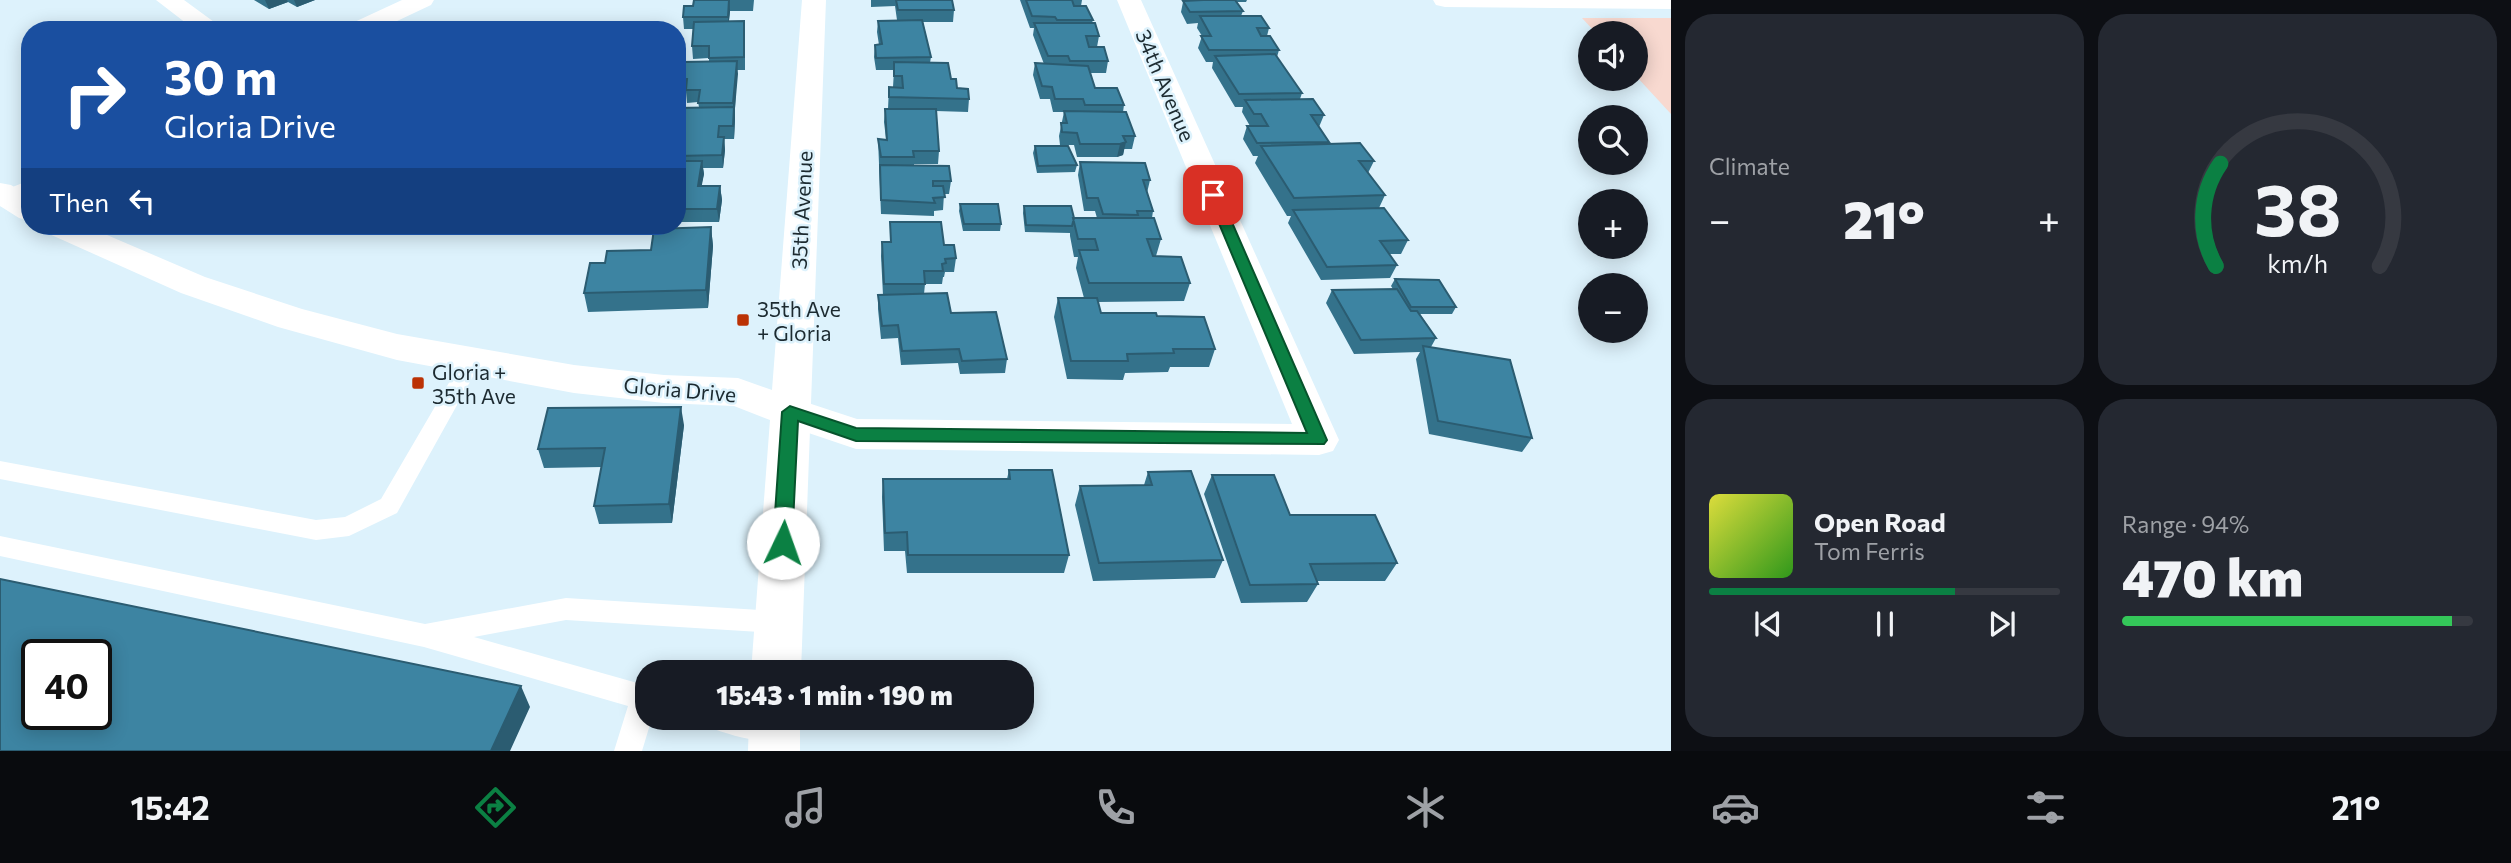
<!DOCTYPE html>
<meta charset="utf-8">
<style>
:root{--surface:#171b24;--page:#242831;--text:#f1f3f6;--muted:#9ea1a6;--line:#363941;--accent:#0b8043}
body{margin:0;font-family:Commissioner,sans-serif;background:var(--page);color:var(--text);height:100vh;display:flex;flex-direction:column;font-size:26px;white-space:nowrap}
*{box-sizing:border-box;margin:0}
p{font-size:23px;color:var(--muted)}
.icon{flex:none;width:38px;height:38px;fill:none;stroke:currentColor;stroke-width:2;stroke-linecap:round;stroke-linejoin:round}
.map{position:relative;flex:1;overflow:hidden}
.details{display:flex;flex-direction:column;gap:14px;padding:14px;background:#0d0f14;width:840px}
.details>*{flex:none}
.guide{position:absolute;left:21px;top:21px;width:665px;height:214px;border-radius:28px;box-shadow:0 4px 18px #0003;background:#1a4fa0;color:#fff;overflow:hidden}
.tools{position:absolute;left:1578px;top:21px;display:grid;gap:14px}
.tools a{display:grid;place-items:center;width:70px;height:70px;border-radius:50%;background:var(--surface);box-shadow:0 4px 18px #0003;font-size:35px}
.speed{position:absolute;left:21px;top:639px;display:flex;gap:14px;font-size:35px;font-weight:700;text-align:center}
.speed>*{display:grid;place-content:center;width:91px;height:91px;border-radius:50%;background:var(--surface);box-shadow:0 4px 18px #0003;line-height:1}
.speed .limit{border:4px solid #111;border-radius:10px;background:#fff;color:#111}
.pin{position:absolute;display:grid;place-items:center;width:60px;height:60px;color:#fff;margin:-30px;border-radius:14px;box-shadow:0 4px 10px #0006}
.me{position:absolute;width:77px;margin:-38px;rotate:3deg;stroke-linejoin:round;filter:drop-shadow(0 0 5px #0008)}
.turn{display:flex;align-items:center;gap:24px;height:147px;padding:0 28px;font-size:32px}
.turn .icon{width:91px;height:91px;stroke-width:2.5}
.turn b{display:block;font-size:49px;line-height:60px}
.then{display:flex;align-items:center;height:66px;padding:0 28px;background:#0003;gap:14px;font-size:26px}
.big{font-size:52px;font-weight:800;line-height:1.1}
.details .tile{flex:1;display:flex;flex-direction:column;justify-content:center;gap:10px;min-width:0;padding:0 24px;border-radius:28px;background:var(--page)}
.details .dial{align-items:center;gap:0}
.dial svg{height:182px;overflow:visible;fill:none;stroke:var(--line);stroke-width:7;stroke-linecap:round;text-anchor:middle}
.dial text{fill:var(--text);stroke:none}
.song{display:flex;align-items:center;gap:21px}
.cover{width:84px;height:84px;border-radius:10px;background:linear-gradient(135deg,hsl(60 70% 55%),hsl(110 70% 35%))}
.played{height:7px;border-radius:4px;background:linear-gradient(90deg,var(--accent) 70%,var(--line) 70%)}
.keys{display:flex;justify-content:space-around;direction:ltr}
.heat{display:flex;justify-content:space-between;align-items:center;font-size:38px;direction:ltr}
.charge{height:10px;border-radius:5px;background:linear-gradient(90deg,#34c759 94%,var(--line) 0)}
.details .tiles{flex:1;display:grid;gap:14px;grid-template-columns:repeat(2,1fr)}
.trip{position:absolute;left:635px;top:660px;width:399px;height:70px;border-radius:28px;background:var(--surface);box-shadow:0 4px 18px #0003;font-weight:800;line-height:70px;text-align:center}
.menu{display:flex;height:112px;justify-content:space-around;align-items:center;background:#090b0e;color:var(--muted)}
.menu .icon{width:49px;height:49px}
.menu .selected{color:var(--accent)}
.menu b{font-size:32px;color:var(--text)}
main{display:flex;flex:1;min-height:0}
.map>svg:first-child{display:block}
.green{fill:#f8d9d0}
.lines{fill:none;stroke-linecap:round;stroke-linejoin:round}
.service{fill:#fff;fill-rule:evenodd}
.minor{fill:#fff;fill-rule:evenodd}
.tertiary{fill:#fff;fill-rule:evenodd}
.wall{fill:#34728b}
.shaded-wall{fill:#2b5c71}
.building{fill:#3d84a2;stroke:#2b5c71;stroke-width:2;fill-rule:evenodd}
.route{fill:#0b8043;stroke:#07532c;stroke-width:2}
.poi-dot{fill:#bb3205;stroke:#ddf2fc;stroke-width:2.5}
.labels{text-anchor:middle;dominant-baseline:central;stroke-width:5;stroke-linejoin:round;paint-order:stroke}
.street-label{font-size:21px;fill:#1c2a30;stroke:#ddf2fc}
.poi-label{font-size:21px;fill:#1c2a30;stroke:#ddf2fc;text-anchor:start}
</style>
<main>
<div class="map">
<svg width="1671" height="751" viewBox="0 0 1671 751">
<rect width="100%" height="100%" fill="#ddf2fc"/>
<path class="green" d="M 1582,18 L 1671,18 L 1671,114 L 1636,76 L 1636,33 L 1596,33 Z"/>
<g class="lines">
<path class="service" d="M 471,355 L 478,357 L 481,362 L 397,513 L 349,536 L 316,540 L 0,479 L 0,461 L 316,520 L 345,517 L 381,499 L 464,357 Z
M 0,536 L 425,624 L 566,598 L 778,611 L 787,614 L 791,622 L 787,630 L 778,633 L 566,620 L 474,637 L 648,686 L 648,718 L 652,718 L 642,751 L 614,751 L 628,706 L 424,647 L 0,556 Z
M 705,718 L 780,718 L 785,719 L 789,729 L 785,739 C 765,746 729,735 709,727 Z"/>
<path class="minor" d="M 156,0 L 184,0 L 225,30 L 195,30 Z
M 402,0 L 434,0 L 431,5 L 378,30 L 344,30 L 348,25 Z
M 1117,0 L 1141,0 L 1339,440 L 1333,451 L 1319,455 L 856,449 L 776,422 L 770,412 L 776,402 L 790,397 L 857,419 L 1292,424 Z
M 1433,0 L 1671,0 L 1671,9 L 1445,7 L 1436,5 Z
M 30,180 L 30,201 L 10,209 L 0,206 L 0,192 Z"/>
<path class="tertiary" d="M 802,0 L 826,0 L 801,672 L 751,672 L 770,420 L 734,406 L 664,403 L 574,393 L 397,360 L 278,327 L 181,293 L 47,233 L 43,226 L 86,226 L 205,277 L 302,309 L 397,334 L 574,365 L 664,375 L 738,378 L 772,390 Z
M 0,183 L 11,185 L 30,197 L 30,221 L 19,218 L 0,206 Z
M 749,718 L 800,718 L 800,751 L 748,751 Z"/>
</g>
<path class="wall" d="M 254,0 L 315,0 L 297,7 L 288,2 L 269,9 Z
M 694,0 L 754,0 L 753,11 L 730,11 L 729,21 L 744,21 L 745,33 L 745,70 L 737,70 L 735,108 L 735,119 L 734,139 L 724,139 L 725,150 L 723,168 L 703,168 L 704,174 L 701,186 L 720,186 L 722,200 L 719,222 L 680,222 L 679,213 L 677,213 L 677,108 L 699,107 L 698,102 L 687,103 L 686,92 L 682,92 L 680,79 L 709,62 L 709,58 L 693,59 L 692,46 L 693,29 L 684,29 L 683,17 L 693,6 Z
M 871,0 L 952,0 L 954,10 L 953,22 L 923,22 L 931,57 L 930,63 L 951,79 L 957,88 L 969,99 L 968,112 L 936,111 L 939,151 L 938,164 L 914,164 L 914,166 L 951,181 L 949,194 L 944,194 L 943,210 L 934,211 L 934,216 L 881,214 L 878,139 L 886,139 L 884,122 L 885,109 L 888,109 L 889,87 L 893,87 L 894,70 L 876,70 L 874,57 L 875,45 L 879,45 L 877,32 L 878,21 L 897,20 L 895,6 L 871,7 Z
M 1020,0 L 1082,0 L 1081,6 L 1093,20 L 1092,23 L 1099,36 L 1097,47 L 1108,61 L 1106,73 L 1090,73 L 1095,88 L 1124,105 L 1123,112 L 1135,136 L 1132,149 L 1124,149 L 1123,155 L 1117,157 L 1077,157 L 1074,145 L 1060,145 L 1059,136 L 1064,112 L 1053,112 L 1050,99 L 1040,99 L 1033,75 L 1035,63 L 1044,64 L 1033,35 L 1034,28 L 1030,28 Z
M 1182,0 L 1247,0 L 1246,2 L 1237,2 L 1243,11 L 1241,16 L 1269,28 L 1267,36 L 1279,50 L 1277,57 L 1302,93 L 1300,99 L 1324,115 L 1319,127 L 1329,142 L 1328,144 L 1374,161 L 1368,173 L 1385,195 L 1379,208 L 1408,240 L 1401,254 L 1389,254 L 1397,265 L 1390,278 L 1321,280 L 1288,223 L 1291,216 L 1287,216 L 1255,163 L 1258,156 L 1253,156 L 1243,139 L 1247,126 L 1250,126 L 1242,112 L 1243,107 L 1235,107 L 1212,68 L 1213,62 L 1206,62 L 1198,48 L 1202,36 L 1197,28 L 1198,23 L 1187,24 L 1181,12 L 1183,2 Z
M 1035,146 L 1077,165 L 1075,172 L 1037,173 L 1033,153 Z
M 1080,162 L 1150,180 L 1147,193 L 1153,211 L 1152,218 L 1161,239 L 1156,256 L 1190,283 L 1184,301 L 1098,302 L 1101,313 L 1157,316 L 1215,349 L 1209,367 L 1170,367 L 1168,372 L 1125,373 L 1123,380 L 1067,379 L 1054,317 L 1058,298 L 1084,298 L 1076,268 L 1078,257 L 1074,257 L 1070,236 L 1070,233 L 1025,232 L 1023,213 L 1024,206 L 1074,218 L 1097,218 L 1095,211 L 1084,211 L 1078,175 Z
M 960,204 L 1001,224 L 1000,231 L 963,231 L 959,211 Z
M 890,222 L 944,245 L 956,258 L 954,272 L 945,272 L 944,277 L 943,277 L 942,284 L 925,284 L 924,294 L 951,313 L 1007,359 L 1005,373 L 960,374 L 958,363 L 901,365 L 898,338 L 881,339 L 878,309 L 878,295 L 883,295 L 881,256 L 882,242 L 890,242 Z
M 711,227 L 713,246 L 708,308 L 588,312 L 584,293 L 605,263 L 651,250 Z
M 1395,279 L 1456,307 L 1452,314 L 1420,314 L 1436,338 L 1431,347 L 1532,438 L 1522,452 L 1429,434 L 1416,359 L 1420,352 L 1354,354 L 1326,303 L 1332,290 L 1393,289 L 1391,286 Z
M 684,425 L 672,523 L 599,524 L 594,506 L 602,467 L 544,468 L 538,449 Z
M 1009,470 L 1069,555 L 1064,573 L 907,573 L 905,551 L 884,551 L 882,497 L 883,479 L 1007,479 Z
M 1148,472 L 1223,560 L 1215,578 L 1093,581 L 1075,505 L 1080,486 L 1144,485 Z
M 1212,475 L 1290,515 L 1397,563 L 1385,581 L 1317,581 L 1318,584 L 1307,602 L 1241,603 L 1204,494 Z"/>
<path class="shaded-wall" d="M 265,0 L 287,0 L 288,2 L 269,9 Z
M 294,0 L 315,0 L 297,7 Z
M 729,0 L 730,11 L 728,28 L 728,17 Z
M 737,61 L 738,74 L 735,108 L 735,119 L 734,139 L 733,103 Z
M 724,137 L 725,150 L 723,168 L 722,155 Z
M 1126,142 L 1123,155 L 1117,157 L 1120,144 Z
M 702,161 L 704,174 L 699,200 L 698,186 Z
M 720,186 L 722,200 L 719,222 L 717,209 Z
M 711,227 L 713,246 L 708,308 L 706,290 Z
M 681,407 L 684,425 L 672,523 L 669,504 Z
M 521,686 L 530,707 L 510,751 L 491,751 Z"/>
<path class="building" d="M 694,0 L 729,0 L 728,17 L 683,17 L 684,6 L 693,6 Z
M 896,0 L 952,0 L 954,10 L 898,10 Z
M 1026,0 L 1072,0 L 1074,6 L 1086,6 L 1093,20 L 1057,20 L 1055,17 L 1032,16 Z
M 1203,0 L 1235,0 L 1243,11 L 1190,12 L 1183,1 Z
M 1200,16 L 1261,16 L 1269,28 L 1257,28 L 1261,36 L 1270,36 L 1279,50 L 1209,50 L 1201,36 L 1211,36 Z
M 922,20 L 931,57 L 876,58 L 875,45 L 882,44 L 878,21 Z
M 744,21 L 744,57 L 709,58 L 709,46 L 692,46 L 694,22 Z
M 1034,23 L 1095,23 L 1099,36 L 1086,36 L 1089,47 L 1104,47 L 1108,61 L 1070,61 L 1068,56 L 1048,56 Z
M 1275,54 L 1302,93 L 1239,94 L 1215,56 Z
M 737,61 L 733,103 L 698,103 L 700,90 L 686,90 L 687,79 L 680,79 L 683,62 Z
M 894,62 L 948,63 L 951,79 L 956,79 L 957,88 L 968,89 L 969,99 L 889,97 L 889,87 L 903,88 L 902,76 L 894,76 Z
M 1035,63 L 1088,66 L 1095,88 L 1117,88 L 1124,105 L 1085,105 L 1083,99 L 1055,99 L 1052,87 L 1042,86 Z
M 1313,99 L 1324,115 L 1311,115 L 1329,142 L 1257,143 L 1247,126 L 1268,126 L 1261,114 L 1254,114 L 1245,100 Z
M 734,107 L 733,126 L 719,126 L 718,137 L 724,137 L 722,155 L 677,156 L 677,108 Z
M 885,109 L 936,109 L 939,151 L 913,151 L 914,157 L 881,157 L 878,139 L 887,140 Z
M 1064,111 L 1126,112 L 1135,136 L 1123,136 L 1126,142 L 1120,144 L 1080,144 L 1077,133 L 1062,132 L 1061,123 L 1067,123 Z
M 1360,143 L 1374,161 L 1359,161 L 1385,195 L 1294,198 L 1261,146 Z
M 1035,146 L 1068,146 L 1077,165 L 1038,166 Z
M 677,161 L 702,161 L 698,186 L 720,186 L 717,209 L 678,209 L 680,200 L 677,200 Z
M 1080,162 L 1145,163 L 1150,180 L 1143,180 L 1153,211 L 1137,211 L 1138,215 L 1103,214 L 1098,198 L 1087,198 Z
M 880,165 L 949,166 L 951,181 L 933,181 L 933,186 L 943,186 L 945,197 L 933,198 L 935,203 L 881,200 Z
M 960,204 L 998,204 L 1001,224 L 964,224 Z
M 1024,206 L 1071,206 L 1074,218 L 1072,226 L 1026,225 Z
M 1384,208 L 1408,240 L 1380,241 L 1397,265 L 1327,267 L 1293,210 Z
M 1073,218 L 1154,218 L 1161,239 L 1147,239 L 1153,256 L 1181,257 L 1190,283 L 1089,283 L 1079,250 L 1098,250 L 1095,239 L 1078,239 Z
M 890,222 L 941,222 L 944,245 L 954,245 L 956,258 L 945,259 L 946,263 L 942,264 L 943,271 L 924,271 L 925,284 L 884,284 L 882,242 L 891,242 Z
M 711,227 L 706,290 L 584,293 L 590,263 L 605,263 L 607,251 L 651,250 L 654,229 Z
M 1395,279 L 1439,280 L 1456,307 L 1411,307 Z
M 1397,289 L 1411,311 L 1417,311 L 1436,338 L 1361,340 L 1332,290 Z
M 947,293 L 951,313 L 996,312 L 1007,359 L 962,361 L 959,349 L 902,351 L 898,325 L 882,326 L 878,295 Z
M 1058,298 L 1097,298 L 1101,313 L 1156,313 L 1157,316 L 1204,317 L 1215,349 L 1173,349 L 1174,353 L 1127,354 L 1128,361 L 1071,361 Z
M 1423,346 L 1510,360 L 1532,438 L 1438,421 Z
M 681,407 L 669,504 L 594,506 L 605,448 L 538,449 L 548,408 Z
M 1009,470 L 1052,470 L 1069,555 L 908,555 L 907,532 L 885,533 L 883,479 L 1010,479 Z
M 1191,471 L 1223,560 L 1099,563 L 1080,486 L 1152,485 L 1148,472 Z
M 1212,475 L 1274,475 L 1290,515 L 1375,515 L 1397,563 L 1310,564 L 1318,584 L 1250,585 Z
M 0,579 L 521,686 L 491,751 L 0,751 ZM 37,654 L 96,654 L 96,714 L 37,714 Z"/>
<path class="route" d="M 1213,192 L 1220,195 L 1327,440 L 1324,444 L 856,441 L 798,421 L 792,543 L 789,549 L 783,551 L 776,549 L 773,543 L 782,412 L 790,406 L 856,428 L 1307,433 L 1207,195 Z"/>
<g class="poi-dot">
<rect x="736" y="313" width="14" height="14" rx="3.5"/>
<rect x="411" y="376" width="14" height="14" rx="3.5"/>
</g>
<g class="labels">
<g class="street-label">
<text transform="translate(1166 85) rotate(67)">34th Avenue</text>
<text transform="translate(801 210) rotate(-87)">35th Avenue</text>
<text transform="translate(680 389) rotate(5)">Gloria Drive</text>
</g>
<g class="poi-label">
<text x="757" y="308">35th Ave<tspan x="757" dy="24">+ Gloria</tspan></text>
<text x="432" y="371">Gloria +<tspan x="432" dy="24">35th Ave</tspan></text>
</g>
</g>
</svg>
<div class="tools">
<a><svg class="icon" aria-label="sound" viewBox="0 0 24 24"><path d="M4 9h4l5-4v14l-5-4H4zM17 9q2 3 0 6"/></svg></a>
<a><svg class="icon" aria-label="search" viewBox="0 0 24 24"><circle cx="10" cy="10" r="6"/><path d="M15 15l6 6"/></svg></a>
<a>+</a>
<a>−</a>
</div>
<div class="speed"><div class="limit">40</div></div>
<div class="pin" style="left:1213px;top:195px;background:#d93025"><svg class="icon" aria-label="arrive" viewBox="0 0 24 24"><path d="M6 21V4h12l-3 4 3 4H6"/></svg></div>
<svg class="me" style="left:783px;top:543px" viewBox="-20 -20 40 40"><circle r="19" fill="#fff"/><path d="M0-13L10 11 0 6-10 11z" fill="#0b8043"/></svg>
<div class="trip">15:43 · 1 min · 190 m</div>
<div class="guide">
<div class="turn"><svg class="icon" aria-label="right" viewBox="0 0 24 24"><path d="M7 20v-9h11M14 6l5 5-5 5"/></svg><div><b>30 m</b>Gloria Drive</div></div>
<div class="then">Then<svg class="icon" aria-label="left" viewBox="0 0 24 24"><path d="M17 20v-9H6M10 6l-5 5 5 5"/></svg></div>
</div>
</div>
<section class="details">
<div class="tiles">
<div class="tile"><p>Climate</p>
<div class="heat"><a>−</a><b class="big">21°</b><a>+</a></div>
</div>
<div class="tile dial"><svg viewBox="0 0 100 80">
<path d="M14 69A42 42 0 1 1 86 69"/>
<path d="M14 69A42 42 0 0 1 16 24" stroke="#0b8043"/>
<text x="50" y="56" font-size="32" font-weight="700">38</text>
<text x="50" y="72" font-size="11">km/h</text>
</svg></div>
<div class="tile">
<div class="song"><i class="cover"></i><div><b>Open Road</b><p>Tom Ferris</p></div></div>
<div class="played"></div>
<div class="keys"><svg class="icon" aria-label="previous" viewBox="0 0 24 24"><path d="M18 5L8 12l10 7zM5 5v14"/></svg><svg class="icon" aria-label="pause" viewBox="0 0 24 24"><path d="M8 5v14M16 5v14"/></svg><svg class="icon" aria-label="next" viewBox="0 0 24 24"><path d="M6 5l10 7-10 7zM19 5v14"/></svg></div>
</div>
<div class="tile"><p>Range · 94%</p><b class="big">470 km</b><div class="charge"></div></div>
</div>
</section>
</main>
<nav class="menu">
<b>15:42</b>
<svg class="icon selected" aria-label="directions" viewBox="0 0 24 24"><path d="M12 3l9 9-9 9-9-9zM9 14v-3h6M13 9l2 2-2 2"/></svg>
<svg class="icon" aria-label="music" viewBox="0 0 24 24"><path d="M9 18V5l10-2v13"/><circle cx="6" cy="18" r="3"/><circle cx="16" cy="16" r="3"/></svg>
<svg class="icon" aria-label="phone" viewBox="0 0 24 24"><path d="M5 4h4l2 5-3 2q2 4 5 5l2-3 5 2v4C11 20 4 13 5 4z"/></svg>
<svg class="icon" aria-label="climate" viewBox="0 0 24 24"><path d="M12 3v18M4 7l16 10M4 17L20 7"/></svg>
<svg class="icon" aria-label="car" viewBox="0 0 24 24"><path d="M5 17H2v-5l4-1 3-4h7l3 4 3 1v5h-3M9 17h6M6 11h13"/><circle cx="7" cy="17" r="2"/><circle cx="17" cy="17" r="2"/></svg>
<svg class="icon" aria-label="filters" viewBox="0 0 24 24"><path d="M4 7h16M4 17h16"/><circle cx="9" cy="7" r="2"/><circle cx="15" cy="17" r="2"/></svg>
<b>21°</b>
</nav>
